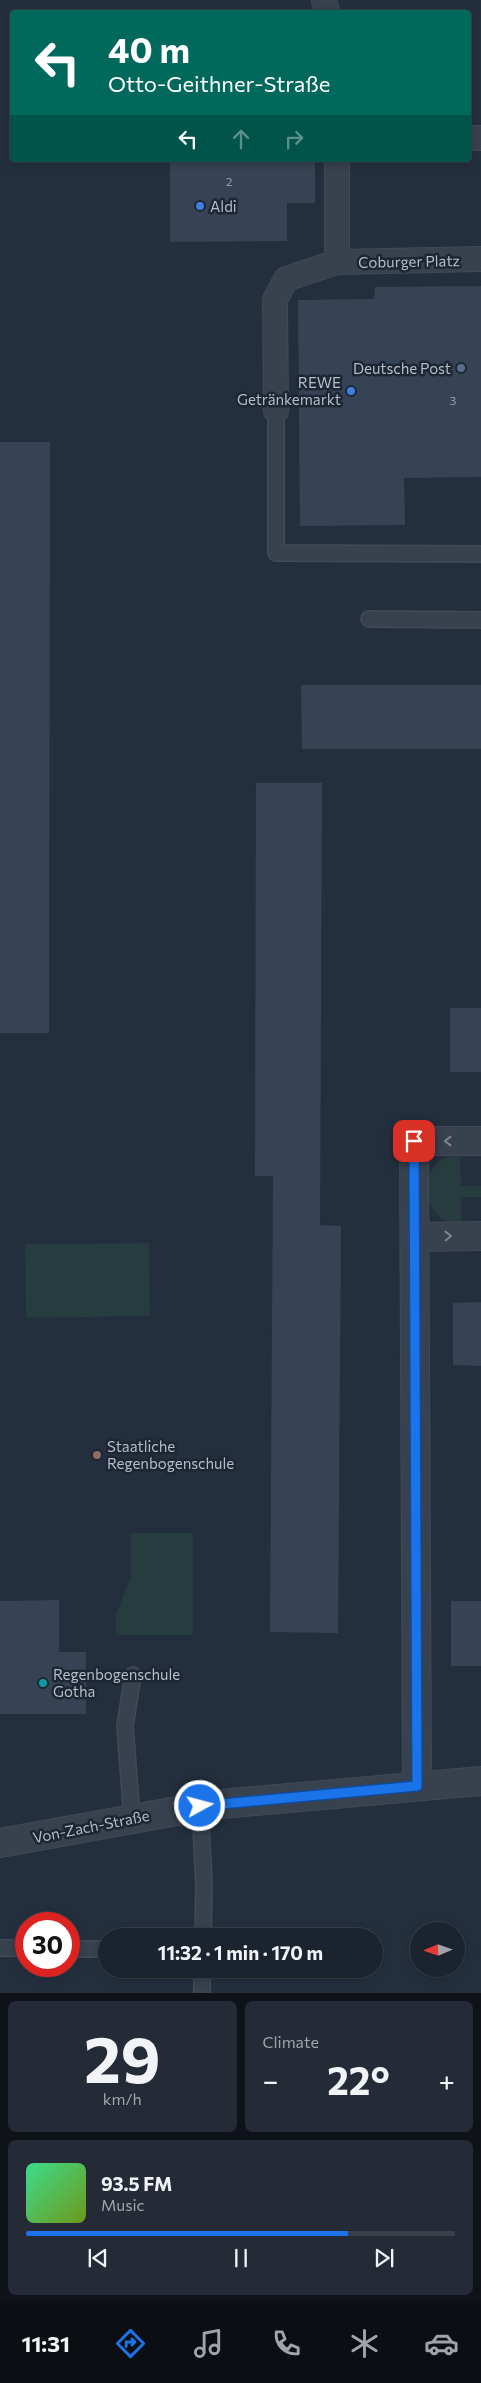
<!DOCTYPE html>
<meta charset="utf-8">
<style>
:root{--surface:#1b232e;--page:#242b36;--text:#f1f3f6;--muted:#a0a4aa;--line:#39404a;--accent:#1a73e8}
body{margin:0;font-family:Commissioner,sans-serif;background:var(--page);color:var(--text);height:100vh;display:flex;flex-direction:column;font-size:19px;white-space:nowrap}
*{box-sizing:border-box;margin:0}
p{font-size:16px;color:var(--muted)}
.icon{flex:none;width:28px;height:28px;fill:none;stroke:currentColor;stroke-width:2;stroke-linecap:round;stroke-linejoin:round}
.map{position:relative;height:1993px;overflow:hidden}
.side{display:flex;flex-direction:column;gap:8px;padding:8px;background:#0f1319;flex:1}
.side>*{flex:none}
.top-card{position:absolute;left:10px;top:10px;width:461px;height:152px;border-radius:5px;box-shadow:0 2px 8px #0003,0 0 0 1px var(--line);background:#00695c;color:#fff;overflow:hidden}
.needle{width:32px;rotate:268deg}
.buttons{position:absolute;left:410px;top:1922px;display:grid;gap:10px}
.buttons a{display:grid;place-items:center;width:55px;height:55px;border-radius:50%;background:var(--surface);box-shadow:0 2px 8px #0003,0 0 0 1px var(--line);font-size:25px}
.speed{position:absolute;left:15px;top:1912px;display:flex;gap:10px;font-size:25px;font-weight:700;text-align:center}
.speed>*{display:grid;place-content:center;width:65px;height:65px;border-radius:50%;background:var(--surface);box-shadow:0 2px 8px #0003,0 0 0 1px var(--line);line-height:1}
.speed .limit{border:8px solid #d22;background:#fff;color:#111}
.pin{position:absolute;display:grid;place-items:center;width:42px;height:42px;color:#fff;margin:-21px;border-radius:10px;box-shadow:0 2px 8px #0006}
.me{position:absolute;width:55px;margin:-28px;rotate:83deg;stroke-linejoin:round;filter:drop-shadow(0 0 4px #0008)}
.turn{display:flex;align-items:center;gap:18px;height:105px;padding:0 15px;font-size:22px}
.turn .icon{width:65px;height:65px;stroke-width:2.5}
.turn b{display:block;font-size:35px;line-height:42px}
.lanes{display:flex;align-items:center;height:48px;padding:0 15px;background:#0003;justify-content:center;gap:25px;direction:ltr}
.lanes .off{opacity:.35}
.big{font-size:38px;font-weight:700;line-height:1.1}
.side .widget{flex:1;display:flex;flex-direction:column;justify-content:center;gap:8px;min-width:0;padding:0 18px;border-radius:8px;background:var(--page)}
.side .dial{align-items:center;gap:0}
.dial b{font-size:65px;line-height:1}
.song{display:flex;align-items:center;gap:15px}
.cover{width:60px;height:60px;border-radius:8px;background:linear-gradient(135deg,hsl(150 70% 55%),hsl(80 70% 35%))}
.played{height:5px;border-radius:2px;background:linear-gradient(90deg,var(--accent) 75%,var(--line) 75%)}
.keys{display:flex;justify-content:space-around;direction:ltr}
.heat{display:flex;justify-content:space-between;align-items:center;font-size:28px;direction:ltr}
.side .tiles{flex:1;display:grid;gap:8px;grid-template-columns:1fr 1fr}
.widget:last-child{grid-column:span 2}
.trip{position:absolute;left:98px;top:1928px;width:285px;height:50px;border-radius:25px;background:var(--surface);box-shadow:0 2px 8px #0003,0 0 0 1px var(--line);font-weight:700;line-height:50px;text-align:center}
.menu{display:flex;height:80px;justify-content:space-around;align-items:center;background:#0b0e12;color:var(--muted)}
.menu .icon{width:35px;height:35px}
.menu .active{color:var(--accent)}
.menu b{font-size:22px;color:var(--text)}
.map>svg:first-child{display:block}
.green{fill:#263c3f}
.building{fill:#364354}
.lines{fill:none;stroke-linecap:round;stroke-linejoin:round}
.service-casing{stroke:#414a57;stroke-width:18}
.pedestrian-casing{stroke:#414a57;stroke-width:26}
.minor-casing{stroke:#414a57;stroke-width:30}
.service{stroke:#38414e;stroke-width:15}
.pedestrian{stroke:#38414e;stroke-width:24}
.minor{stroke:#38414e;stroke-width:28}
.oneway{stroke:#7c8592}
.route-casing{stroke:#114b97;stroke-width:12}
.route{stroke:#1a73e8;stroke-width:9}
.shop-dot{fill:#3f7fe0;stroke:#1d2633;stroke-width:2}
.service-dot{fill:#5c6f8a;stroke:#1d2633;stroke-width:2}
.education-dot{fill:#8d6e63;stroke:#1d2633;stroke-width:2}
.culture-dot{fill:#0f9aa8;stroke:#1d2633;stroke-width:2}
.labels{text-anchor:middle;dominant-baseline:central;stroke-width:5;stroke-linejoin:round;paint-order:stroke}
.number-label{font-size:12px;fill:#929caa}
.poi-label{font-size:15px;fill:#b4bcc9;stroke:#1d2633;text-anchor:start}
.street-label{font-size:15px;fill:#b4bcc9;stroke:#1d2633}
</style>
<div class="map">
<svg width="481" height="1993" viewBox="0 0 481 1993">
<rect width="100%" height="100%" fill="#242f3e"/>
<path class="green" d="M 460,1156 L 461,1186 L 481,1186 L 481,1197 L 461,1197 L 461,1225 C 456,1223 448,1222 443,1219 C 422,1207 422,1169 444,1158 C 448,1156 456,1157 460,1156 Z
M 149,1243 L 150,1316 L 26,1318 L 25,1244 Z
M 131,1533 L 193,1533 L 193,1635 L 116,1635 L 116,1614 L 131,1577 Z"/>
<path class="building" d="M 170,160 L 315,160 L 315,203 L 287,203 L 287,241 L 170,242 Z
M 481,286 L 481,477 L 404,478 L 405,525 L 300,526 L 298,300 L 374,299 L 375,287 Z
M 0,442 L 50,442 L 49,1033 L 0,1033 Z
M 301,685 L 481,685 L 481,749 L 302,749 Z
M 256,783 L 322,783 L 320,1225 L 341,1226 L 338,1633 L 270,1632 L 273,1176 L 255,1176 Z
M 450,1008 L 481,1008 L 481,1072 L 450,1072 Z
M 481,1302 L 481,1366 L 453,1365 L 453,1303 Z
M 59,1600 L 59,1652 L 86,1652 L 86,1714 L 0,1714 L 0,1601 Z
M 451,1601 L 481,1601 L 481,1666 L 451,1666 Z"/>
<g class="lines">
<defs>
<path id="service" d="M 276,411 L 276,553 L 481,554
M 369,619 L 481,620
M 200,1806 L 204,1884 L 203,1936
M 132,1819 L 125,1726 L 133,1675
M 0,1948 L 26,1948
M 69,1949 L 106,1949
M 202,1993 L 202,1969"/>
<path id="pedestrian" d="M 324,0 L 327,12
M 469,138 L 481,138
M 337,160 L 337,262
M 276,411 L 275,300 L 286,279 L 337,262 L 481,259"/>
<path id="minor" d="M 416,1237 L 481,1236
M 417,1786 L 414,1141 L 481,1141
M 0,1843 L 210,1805 L 481,1781"/>
</defs>
<use href="#service" class="service-casing"/>
<use href="#pedestrian" class="pedestrian-casing"/>
<use href="#minor" class="minor-casing"/>
<use href="#service" class="service"/>
<use href="#pedestrian" class="pedestrian"/>
<use href="#minor" class="minor"/>
</g>
<defs><path id="oneway-chevron" d="M-2-3.5L2.5 0L-2 3.5" fill="none" stroke-width="1.6" stroke-linecap="round" stroke-linejoin="round" transform="scale(1.25)"/></defs>
<g class="oneway">
<use href="#oneway-chevron" transform="translate(448 1141) rotate(-180)"/>
<use href="#oneway-chevron" transform="translate(448 1236) rotate(-1)"/>
</g>
<g class="lines">
<defs>
<path id="route" d="M 200,1806 L 417,1786 L 414,1141"/>
</defs>
<use href="#route" class="route-casing"/>
<use href="#route" class="route"/>
</g>
<g class="shop-dot">
<circle cx="200" cy="206" r="5"/>
<circle cx="351" cy="391" r="5"/>
</g>
<circle class="service-dot" cx="461" cy="368" r="5"/>
<circle class="education-dot" cx="97" cy="1455" r="5"/>
<circle class="culture-dot" cx="43" cy="1683" r="5"/>
<g class="labels">
<g class="number-label">
<text x="229" y="181">2</text>
<text x="453" y="400">3</text>
</g>
<g class="poi-label">
<text x="210" y="206">Aldi</text>
<text x="451" y="368" text-anchor="end">Deutsche Post</text>
<text x="341" y="382" text-anchor="end">REWE<tspan x="341" dy="17">Getränkemarkt</tspan></text>
<text x="107" y="1446">Staatliche<tspan x="107" dy="17">Regenbogenschule</tspan></text>
<text x="53" y="1674">Regenbogenschule<tspan x="53" dy="17">Gotha</tspan></text>
</g>
<g class="street-label">
<text transform="translate(409 261) rotate(-1)">Coburger Platz</text>
<text transform="translate(91 1826) rotate(-11)">Von-Zach-Straße</text>
</g>
</g>
</svg>
<div class="buttons">
<a><svg class="needle" viewBox="-14 -14 28 28"><path d="M0-13l5 13h-10z" fill="#e53935"/><path d="M0 13l5-13h-10z" fill="#a0a4aa"/></svg></a>
</div>
<div class="speed"><div class="limit">30</div></div>
<div class="pin" style="left:414px;top:1141px;background:#d93025"><svg class="icon" aria-label="arrive" viewBox="0 0 24 24"><path d="M6 21V4h12l-3 4 3 4H6"/></svg></div>
<svg class="me" style="left:200px;top:1806px" viewBox="-20 -20 40 40"><circle r="17" fill="#1a73e8" stroke="#fff" stroke-width="3"/><path d="M0-11L8 9 0 5-8 9z" fill="#fff"/></svg>
<div class="trip">11:32 · 1 min · 170 m</div>
<div class="top-card">
<div class="turn"><svg class="icon" aria-label="left" viewBox="0 0 24 24"><path d="M17 20v-9H6M10 6l-5 5 5 5"/></svg><div><b>40 m</b>Otto-Geithner-Straße</div></div>
<div class="lanes"><svg class="icon" aria-label="left" viewBox="0 0 24 24"><path d="M17 20v-9H6M10 6l-5 5 5 5"/></svg><svg class="icon off" aria-label="ahead" viewBox="0 0 24 24"><path d="M12 20V5M6 11l6-6 6 6"/></svg><svg class="icon off" aria-label="right" viewBox="0 0 24 24"><path d="M7 20v-9h11M14 6l5 5-5 5"/></svg></div>
</div>
</div>
<section class="side">
<div class="tiles">
<div class="widget dial"><b>29</b><p>km/h</p></div>
<div class="widget"><p>Climate</p>
<div class="heat"><a>−</a><b class="big">22°</b><a>+</a></div>
</div>
<div class="widget">
<div class="song"><i class="cover"></i><div><b>93.5 FM</b><p>Music</p></div></div>
<div class="played"></div>
<div class="keys"><svg class="icon" aria-label="previous" viewBox="0 0 24 24"><path d="M18 5L8 12l10 7zM5 5v14"/></svg><svg class="icon" aria-label="pause" viewBox="0 0 24 24"><path d="M8 5v14M16 5v14"/></svg><svg class="icon" aria-label="next" viewBox="0 0 24 24"><path d="M6 5l10 7-10 7zM19 5v14"/></svg></div>
</div>
</div>
</section>
<nav class="menu">
<b>11:31</b>
<svg class="icon active" aria-label="directions" viewBox="0 0 24 24"><path d="M12 3l9 9-9 9-9-9zM9 14v-3h6M13 9l2 2-2 2"/></svg>
<svg class="icon" aria-label="music" viewBox="0 0 24 24"><path d="M9 18V5l10-2v13"/><circle cx="6" cy="18" r="3"/><circle cx="16" cy="16" r="3"/></svg>
<svg class="icon" aria-label="phone" viewBox="0 0 24 24"><path d="M5 4h4l2 5-3 2q2 4 5 5l2-3 5 2v4C11 20 4 13 5 4z"/></svg>
<svg class="icon" aria-label="climate" viewBox="0 0 24 24"><path d="M12 3v18M4 7l16 10M4 17L20 7"/></svg>
<svg class="icon" aria-label="car" viewBox="0 0 24 24"><path d="M5 17H2v-5l4-1 3-4h7l3 4 3 1v5h-3M9 17h6M6 11h13"/><circle cx="7" cy="17" r="2"/><circle cx="17" cy="17" r="2"/></svg>
</nav>
